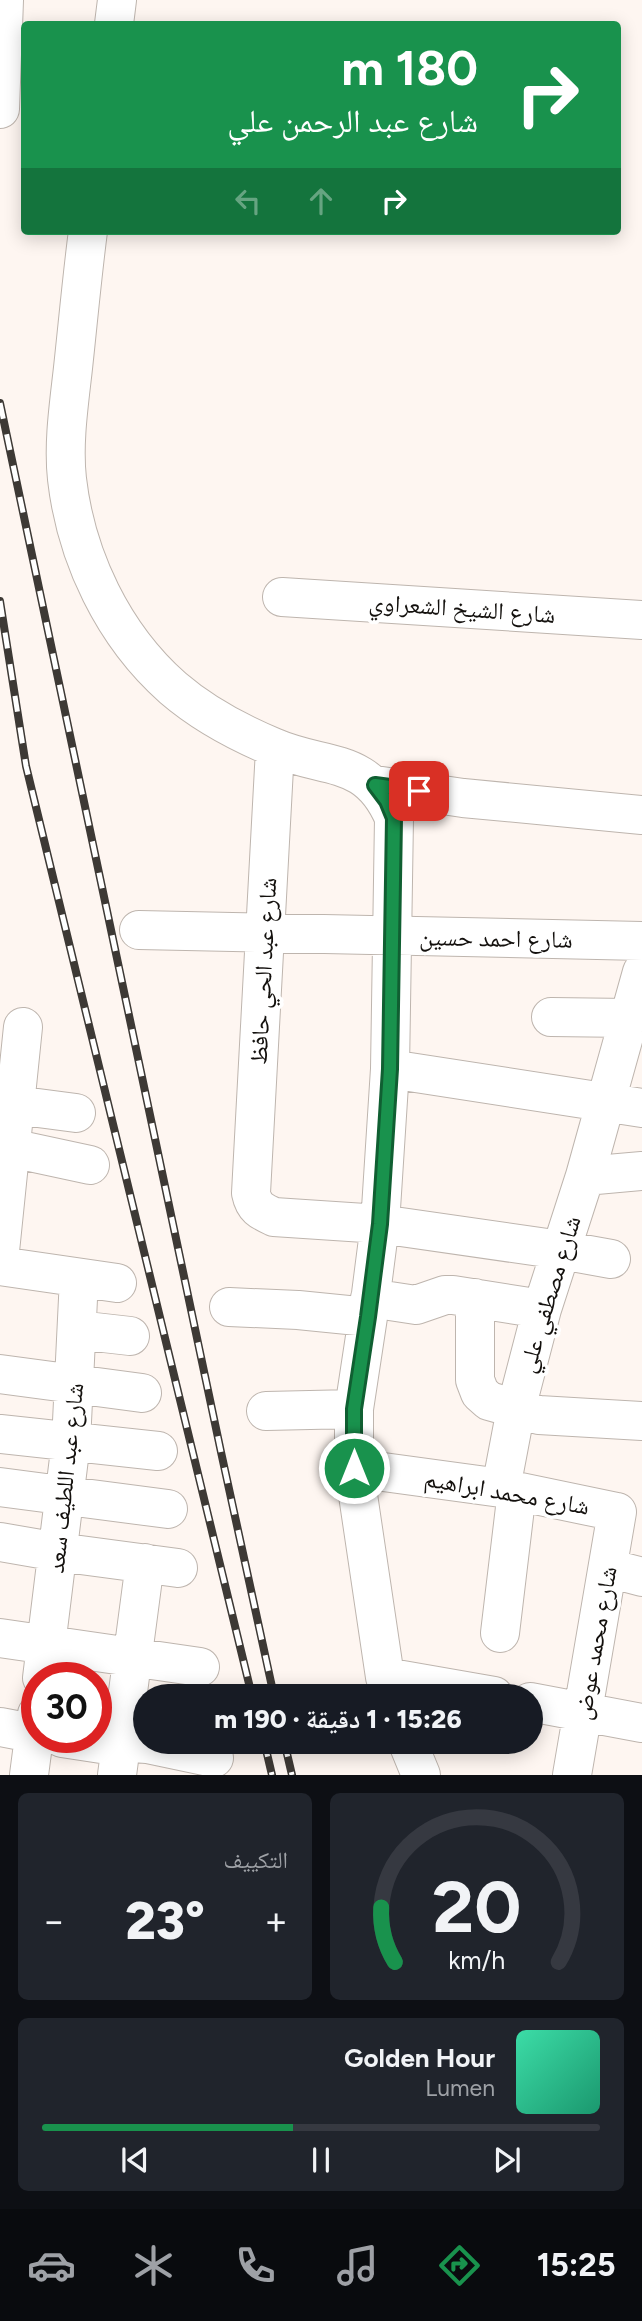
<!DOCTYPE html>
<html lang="ar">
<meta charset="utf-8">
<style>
:root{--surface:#171b24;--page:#20242c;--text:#f1f3f6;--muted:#9ea1a6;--line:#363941;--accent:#19924d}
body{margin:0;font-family:Figtree,"Noto Naskh Arabic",sans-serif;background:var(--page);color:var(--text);direction:rtl;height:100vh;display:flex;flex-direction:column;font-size:26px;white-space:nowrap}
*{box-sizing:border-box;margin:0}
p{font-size:23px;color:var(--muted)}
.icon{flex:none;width:38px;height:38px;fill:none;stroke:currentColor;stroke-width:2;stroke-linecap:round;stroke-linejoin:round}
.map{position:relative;height:1775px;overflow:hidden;direction:ltr}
.panel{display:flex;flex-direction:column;gap:18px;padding:18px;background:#0d0f14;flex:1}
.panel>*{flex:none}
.hud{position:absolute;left:21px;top:21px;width:600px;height:214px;border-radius:7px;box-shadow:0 4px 18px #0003;direction:rtl;background:#19924d;color:#fff;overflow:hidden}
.speed{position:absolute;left:21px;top:1662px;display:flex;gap:14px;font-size:35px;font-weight:700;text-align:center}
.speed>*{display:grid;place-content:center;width:91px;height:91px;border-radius:50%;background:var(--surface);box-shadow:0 4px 18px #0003;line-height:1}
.speed .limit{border:10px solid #d22;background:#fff;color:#111}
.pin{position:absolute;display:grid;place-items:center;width:60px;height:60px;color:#fff;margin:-30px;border-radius:14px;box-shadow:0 4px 10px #0006}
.me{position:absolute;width:77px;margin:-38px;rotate:0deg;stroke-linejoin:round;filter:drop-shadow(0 0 5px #0008)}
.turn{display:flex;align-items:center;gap:24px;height:147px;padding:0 28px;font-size:32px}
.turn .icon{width:91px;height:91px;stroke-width:2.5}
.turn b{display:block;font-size:49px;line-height:60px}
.lanes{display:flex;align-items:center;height:66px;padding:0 28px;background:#0003;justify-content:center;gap:35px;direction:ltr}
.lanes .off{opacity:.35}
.big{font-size:52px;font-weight:800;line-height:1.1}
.panel .tile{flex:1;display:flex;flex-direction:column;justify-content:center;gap:10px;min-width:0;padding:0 24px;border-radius:10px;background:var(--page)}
.panel .dial{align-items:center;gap:0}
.dial svg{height:182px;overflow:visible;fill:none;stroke:var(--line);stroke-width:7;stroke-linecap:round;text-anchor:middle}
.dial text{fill:var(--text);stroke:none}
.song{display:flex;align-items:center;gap:21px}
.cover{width:84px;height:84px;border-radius:10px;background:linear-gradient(135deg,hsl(160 70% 55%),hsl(160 70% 35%))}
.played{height:7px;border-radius:4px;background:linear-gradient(90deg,var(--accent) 45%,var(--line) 45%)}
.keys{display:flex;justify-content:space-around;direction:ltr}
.heat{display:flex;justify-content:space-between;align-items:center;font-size:38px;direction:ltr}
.panel .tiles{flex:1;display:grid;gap:18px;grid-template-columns:1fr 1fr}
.tile:last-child{grid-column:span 2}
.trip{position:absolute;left:133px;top:1684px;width:410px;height:70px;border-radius:35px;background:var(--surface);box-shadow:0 4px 18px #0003;font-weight:800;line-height:70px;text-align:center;direction:rtl}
.tab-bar{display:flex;height:112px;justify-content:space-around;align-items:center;background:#090b0e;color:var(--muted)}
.tab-bar .icon{width:49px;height:49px}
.tab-bar .active{color:var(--accent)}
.tab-bar b{font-size:32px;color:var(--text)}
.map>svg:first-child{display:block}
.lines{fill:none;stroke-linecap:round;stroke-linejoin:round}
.minor-casing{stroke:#beb5ae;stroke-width:40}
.minor{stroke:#fff;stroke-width:38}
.rail-casing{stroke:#3d3935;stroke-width:8}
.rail{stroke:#fff;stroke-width:5;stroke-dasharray:16;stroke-linecap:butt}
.route-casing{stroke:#105f32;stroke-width:18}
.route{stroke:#19924d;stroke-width:12}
.labels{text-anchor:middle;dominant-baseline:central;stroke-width:7;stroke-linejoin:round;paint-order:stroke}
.street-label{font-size:24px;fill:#13100d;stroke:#fff}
</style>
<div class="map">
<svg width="642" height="1775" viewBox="0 0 642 1775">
<rect width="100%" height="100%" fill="#fef6f1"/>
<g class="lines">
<defs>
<path id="minor" d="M 114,24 L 117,0
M 0,109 L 4,0
M 88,231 C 82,277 78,322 73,368 C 69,404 63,443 67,479 C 76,557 113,635 173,688 C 202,713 237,732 273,747 C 325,770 367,755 394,818 L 390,1069 L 380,1224 L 368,1317 L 354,1409 L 354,1468 L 385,1677 L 391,1696
M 282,597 L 642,620
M 275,749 L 251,1193 C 254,1208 261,1211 274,1217 L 380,1224 L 561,1250 L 611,1259
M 375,785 L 463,798 L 642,815
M 139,930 L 642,941
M 551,1017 L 629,1018
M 390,1069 L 642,1108
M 15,1105 L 76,1113
M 11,1148 L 90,1165
M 585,1176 L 642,1171
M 0,1251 L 23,1027
M 0,1266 L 117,1283
M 370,1298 L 416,1305 L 445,1295 L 453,1295 L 542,1309
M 475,1298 L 475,1380 L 480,1393 L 489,1401 L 539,1415 L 642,1421
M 229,1307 L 298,1310 L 368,1317
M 77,1330 L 130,1336
M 0,1374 L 142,1393
M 266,1411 L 354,1409
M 0,1434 L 158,1451
M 354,1468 L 501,1488 L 617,1512
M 0,1487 L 168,1509
M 501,1488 L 516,1409 L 542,1309 L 585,1176 L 642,972
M 0,1542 L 58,1552 L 178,1568
M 608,1568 L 642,1577
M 500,1633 L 517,1491
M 0,1638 L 200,1667
M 385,1677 L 494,1696
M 42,1678 L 71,1442 L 79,1278
M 530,1702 L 642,1723
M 0,1727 L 37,1734
M 62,1738 L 121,1747 L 133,1743 L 147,1744 L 214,1758
M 407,1741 L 421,1775
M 29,1775 L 37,1714
M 117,1775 L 145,1563
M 572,1775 L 617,1512"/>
</defs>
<use href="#minor" class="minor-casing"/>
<use href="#minor" class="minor"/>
<defs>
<path id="rail" d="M 0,403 L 221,1452 L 274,1696
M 0,601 L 26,766 L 252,1696
M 264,1741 L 272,1775
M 284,1741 L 292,1775"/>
</defs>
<use href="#rail" class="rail-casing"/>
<use href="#rail" class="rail"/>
</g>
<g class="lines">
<defs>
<path id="route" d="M 354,1468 L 354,1409 L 368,1317 L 380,1224 L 390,1069 L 394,818 L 387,801 L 375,785 L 419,791"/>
</defs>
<use href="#route" class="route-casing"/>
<use href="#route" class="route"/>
</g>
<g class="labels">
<g class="street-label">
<text transform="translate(462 608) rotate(4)">شارع الشيخ الشعراوي</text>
<text transform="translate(496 938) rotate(1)">شارع احمد حسين</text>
<text transform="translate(263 971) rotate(-87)">شارع عبد الحي حافظ</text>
<text transform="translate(549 1294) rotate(-73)">شارع مصطفي علي</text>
<text transform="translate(65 1478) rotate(-84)">شارع عبد اللطيف سعد</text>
<text transform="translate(507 1492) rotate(10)">شارع محمد ابراهيم</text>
<text transform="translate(595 1643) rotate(-80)">شارع محمد عوض</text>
</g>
</g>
</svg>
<div class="speed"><div class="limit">30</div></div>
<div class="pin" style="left:419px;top:791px;background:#d93025"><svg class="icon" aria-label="arrive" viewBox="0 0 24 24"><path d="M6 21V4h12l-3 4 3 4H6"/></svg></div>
<svg class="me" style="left:354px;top:1468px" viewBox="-20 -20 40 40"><circle r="17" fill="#19924d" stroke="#fff" stroke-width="3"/><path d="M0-11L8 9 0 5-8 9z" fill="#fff"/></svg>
<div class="trip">15:26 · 1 دقيقة · 190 m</div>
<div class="hud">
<div class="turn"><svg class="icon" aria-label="right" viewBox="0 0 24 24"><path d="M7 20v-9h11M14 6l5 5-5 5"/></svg><div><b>180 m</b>شارع عبد الرحمن علي</div></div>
<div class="lanes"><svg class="icon off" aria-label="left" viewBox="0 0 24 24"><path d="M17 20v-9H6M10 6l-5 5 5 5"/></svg><svg class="icon off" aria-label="ahead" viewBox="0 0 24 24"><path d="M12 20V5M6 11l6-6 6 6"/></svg><svg class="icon" aria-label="right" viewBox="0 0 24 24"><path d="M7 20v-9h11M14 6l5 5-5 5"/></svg></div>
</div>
</div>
<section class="panel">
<div class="tiles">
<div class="tile dial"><svg viewBox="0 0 100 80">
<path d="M14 69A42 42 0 1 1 86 69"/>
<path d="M14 69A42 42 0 0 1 8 45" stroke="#19924d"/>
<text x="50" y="56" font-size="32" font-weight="700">20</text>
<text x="50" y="72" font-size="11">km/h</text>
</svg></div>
<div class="tile"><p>التكييف</p>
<div class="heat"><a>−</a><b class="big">23°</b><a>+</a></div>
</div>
<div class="tile">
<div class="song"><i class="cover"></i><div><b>Golden Hour</b><p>Lumen</p></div></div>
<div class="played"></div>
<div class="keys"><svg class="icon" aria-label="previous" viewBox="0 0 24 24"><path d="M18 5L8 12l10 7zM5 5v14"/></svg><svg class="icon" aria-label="pause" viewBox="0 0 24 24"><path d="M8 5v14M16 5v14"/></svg><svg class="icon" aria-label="next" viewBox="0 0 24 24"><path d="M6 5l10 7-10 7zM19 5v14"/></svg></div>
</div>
</div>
</section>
<nav class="tab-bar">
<b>15:25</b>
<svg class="icon active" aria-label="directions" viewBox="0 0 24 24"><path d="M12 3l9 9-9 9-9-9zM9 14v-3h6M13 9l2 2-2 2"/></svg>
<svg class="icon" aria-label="music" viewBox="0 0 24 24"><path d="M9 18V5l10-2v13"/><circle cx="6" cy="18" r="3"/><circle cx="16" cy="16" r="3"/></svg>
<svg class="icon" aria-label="phone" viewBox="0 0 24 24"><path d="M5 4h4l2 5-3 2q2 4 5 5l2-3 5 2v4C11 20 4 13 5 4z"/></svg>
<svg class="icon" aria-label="climate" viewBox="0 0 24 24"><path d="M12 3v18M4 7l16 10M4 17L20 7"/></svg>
<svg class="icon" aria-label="car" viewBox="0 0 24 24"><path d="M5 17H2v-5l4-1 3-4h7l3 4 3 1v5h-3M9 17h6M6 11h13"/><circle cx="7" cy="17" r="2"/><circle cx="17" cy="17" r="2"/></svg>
</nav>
